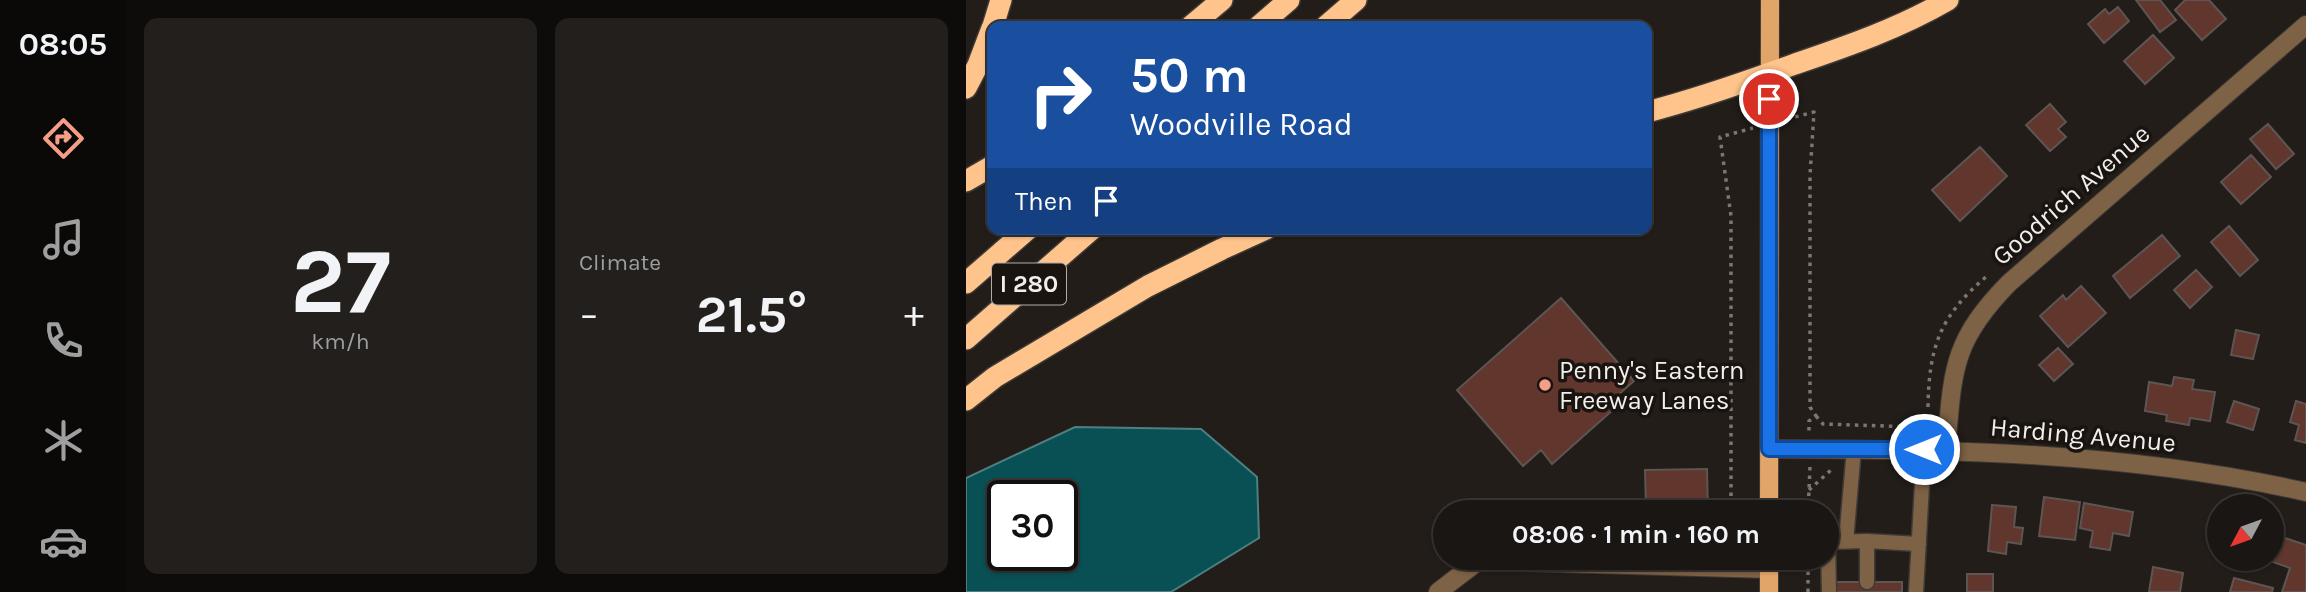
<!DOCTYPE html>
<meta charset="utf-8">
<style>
:root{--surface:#1a1613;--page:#231f1c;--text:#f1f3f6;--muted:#9f9fa0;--line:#383533;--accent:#f49e87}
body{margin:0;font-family:Karla,sans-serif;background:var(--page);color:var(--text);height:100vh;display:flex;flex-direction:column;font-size:26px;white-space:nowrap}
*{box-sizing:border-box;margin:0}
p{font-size:23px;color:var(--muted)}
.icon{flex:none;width:38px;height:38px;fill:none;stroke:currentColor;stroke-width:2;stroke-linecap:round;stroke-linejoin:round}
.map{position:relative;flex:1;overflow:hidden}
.side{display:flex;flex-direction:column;gap:18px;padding:18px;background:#0e0c0a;width:840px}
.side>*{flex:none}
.banner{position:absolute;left:21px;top:21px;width:665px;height:214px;border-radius:14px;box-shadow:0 2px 5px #0004,0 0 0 2px var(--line);background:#1a4fa0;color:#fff;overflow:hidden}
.needle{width:46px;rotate:229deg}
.fabs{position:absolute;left:1241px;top:494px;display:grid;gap:14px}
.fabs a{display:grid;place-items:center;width:77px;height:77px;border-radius:50%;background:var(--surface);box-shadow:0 2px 5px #0004,0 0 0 2px var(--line);font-size:35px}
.speed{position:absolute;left:21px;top:480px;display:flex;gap:14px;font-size:35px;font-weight:700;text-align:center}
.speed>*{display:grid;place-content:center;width:91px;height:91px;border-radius:50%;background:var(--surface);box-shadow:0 2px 5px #0004,0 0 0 2px var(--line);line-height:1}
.speed .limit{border:4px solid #111;border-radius:10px;background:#fff;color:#111}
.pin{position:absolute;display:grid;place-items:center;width:60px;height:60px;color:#fff;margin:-30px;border:4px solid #fff;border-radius:50%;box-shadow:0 2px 7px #0007}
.me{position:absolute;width:77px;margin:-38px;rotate:270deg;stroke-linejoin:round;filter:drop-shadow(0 0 5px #0008)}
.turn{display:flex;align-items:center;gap:24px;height:147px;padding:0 28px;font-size:32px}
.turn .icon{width:91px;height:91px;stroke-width:2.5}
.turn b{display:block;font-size:49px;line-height:60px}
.then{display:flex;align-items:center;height:66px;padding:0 28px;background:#0003;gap:14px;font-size:26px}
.big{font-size:52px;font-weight:700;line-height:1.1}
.side .tile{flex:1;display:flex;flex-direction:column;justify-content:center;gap:10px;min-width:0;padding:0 24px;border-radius:14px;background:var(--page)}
.side .dial{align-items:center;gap:0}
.dial b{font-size:91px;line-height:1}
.heat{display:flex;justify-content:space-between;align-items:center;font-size:38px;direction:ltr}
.side .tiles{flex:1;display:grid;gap:18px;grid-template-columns:repeat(2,1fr)}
.trip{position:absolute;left:467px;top:500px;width:406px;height:70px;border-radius:35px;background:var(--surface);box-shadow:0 2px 5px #0004,0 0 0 2px var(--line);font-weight:700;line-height:70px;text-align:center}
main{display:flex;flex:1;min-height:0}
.dock{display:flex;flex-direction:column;width:126px;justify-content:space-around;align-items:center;background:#0a0908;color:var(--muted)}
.dock .icon{width:49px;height:49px}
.dock .on{color:var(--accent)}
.dock b{font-size:32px;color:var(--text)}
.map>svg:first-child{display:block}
.water{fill:#085054;stroke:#4e7f81;stroke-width:2;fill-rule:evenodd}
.building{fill:#61362d;stroke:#5d5553;stroke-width:2}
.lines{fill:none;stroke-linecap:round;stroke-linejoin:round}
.service-casing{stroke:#3f3a36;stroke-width:17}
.minor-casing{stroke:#3f3a36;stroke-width:20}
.primary-casing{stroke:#3f3a36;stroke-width:20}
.motorway-casing{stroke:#3f3a36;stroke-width:24}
.path{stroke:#7a7672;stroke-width:3.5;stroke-dasharray:3.5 5;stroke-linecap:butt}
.service{stroke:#7e6245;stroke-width:14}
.minor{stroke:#7e6245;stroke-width:18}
.primary{stroke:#e2a569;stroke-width:18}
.motorway{stroke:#ffc48b;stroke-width:21}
.route-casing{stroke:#114b97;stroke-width:18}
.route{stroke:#1a73e8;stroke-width:12}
.poi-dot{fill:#f49e87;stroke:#191410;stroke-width:2.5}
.labels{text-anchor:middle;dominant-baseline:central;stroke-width:7;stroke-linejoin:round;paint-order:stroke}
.shield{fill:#191410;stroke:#b0ada9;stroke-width:2}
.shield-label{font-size:24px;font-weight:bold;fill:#f1eeeb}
.street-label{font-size:26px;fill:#f1eeeb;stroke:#191410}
.poi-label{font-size:26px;fill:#f1eeeb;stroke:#191410;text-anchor:start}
</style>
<main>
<nav class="dock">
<b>08:05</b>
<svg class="icon on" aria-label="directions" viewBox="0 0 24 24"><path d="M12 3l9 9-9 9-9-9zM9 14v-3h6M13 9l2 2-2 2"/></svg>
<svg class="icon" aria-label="music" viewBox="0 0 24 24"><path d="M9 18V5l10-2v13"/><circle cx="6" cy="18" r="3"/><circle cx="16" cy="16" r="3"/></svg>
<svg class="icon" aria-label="phone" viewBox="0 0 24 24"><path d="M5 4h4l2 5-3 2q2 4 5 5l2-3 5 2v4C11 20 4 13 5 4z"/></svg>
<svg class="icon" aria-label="climate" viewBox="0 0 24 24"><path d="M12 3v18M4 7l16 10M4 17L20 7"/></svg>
<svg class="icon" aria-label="car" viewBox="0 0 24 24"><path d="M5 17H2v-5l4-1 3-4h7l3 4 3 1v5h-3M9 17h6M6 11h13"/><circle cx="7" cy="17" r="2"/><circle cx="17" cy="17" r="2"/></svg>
</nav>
<section class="side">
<div class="tiles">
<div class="tile dial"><b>27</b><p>km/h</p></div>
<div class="tile"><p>Climate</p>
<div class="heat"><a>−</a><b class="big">21.5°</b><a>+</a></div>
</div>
</div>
</section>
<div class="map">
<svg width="1340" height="592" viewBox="0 0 1340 592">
<rect width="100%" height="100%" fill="#221d19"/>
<path class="water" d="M 109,427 L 235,429 L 291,477 L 293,538 L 205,592 L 0,592 L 0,478 ZM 37,495 L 96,495 L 96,555 L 37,555 Z"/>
<path class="building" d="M 1170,0 L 1194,0 L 1210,20 L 1194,32 Z
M 1219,0 L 1243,0 L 1260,19 L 1236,40 L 1209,10 Z
M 1152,7 L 1163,21 L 1138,43 L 1122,24 L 1139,9 L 1143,14 Z
M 1187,35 L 1208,58 L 1179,84 L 1158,61 Z
M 1084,104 L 1100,122 L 1092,129 L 1100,137 L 1084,151 L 1060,125 Z
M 1302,124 L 1328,154 L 1310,169 L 1284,139 Z
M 1014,147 L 1041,176 L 994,221 L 966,190 Z
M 1285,155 L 1305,177 L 1275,204 L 1255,182 Z
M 1263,226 L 1292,260 L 1274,276 L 1245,242 Z
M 1196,235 L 1214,256 L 1164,298 L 1147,276 Z
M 1230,270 L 1246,287 L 1224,308 L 1208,290 Z
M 1115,286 L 1140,313 L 1102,347 L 1074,316 L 1097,295 L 1100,300 Z
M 595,298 L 668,381 L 652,395 L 657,401 L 586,464 L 575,450 L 557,466 L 491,390 Z
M 1270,330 L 1293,335 L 1287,359 L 1265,355 Z
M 1092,348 L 1107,364 L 1088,381 L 1073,365 Z
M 1208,377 L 1228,380 L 1226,389 L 1249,392 L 1244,421 L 1224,418 L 1223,425 L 1200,421 L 1201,415 L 1179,411 L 1183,382 L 1206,386 Z
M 1268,401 L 1293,409 L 1287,430 L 1261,422 Z
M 1330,401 L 1340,404 L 1340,443 L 1329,440 L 1333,425 L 1324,422 Z
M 741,469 L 742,513 L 718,513 L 718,508 L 680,509 L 679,470 Z
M 1078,497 L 1114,502 L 1109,540 L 1073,536 Z
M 1118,503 L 1167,512 L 1163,536 L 1147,533 L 1144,550 L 1124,547 L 1127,531 L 1114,528 Z
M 1026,505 L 1050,507 L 1048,527 L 1057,528 L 1055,544 L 1041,542 L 1040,554 L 1022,551 Z
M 1313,536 L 1340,545 L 1340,592 L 1316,592 L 1324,568 L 1304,561 Z
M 1187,567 L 1217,573 L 1214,592 L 1183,592 Z
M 1001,574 L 1027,574 L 1027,592 L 1001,592 Z
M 1268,578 L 1307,588 L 1306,592 L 1264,592 Z
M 867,582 L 936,582 L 936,592 L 867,592 Z"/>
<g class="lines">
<defs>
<path id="service" d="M 880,541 L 888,449
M 901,541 L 953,544
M 861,542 L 901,541 L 901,582
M 862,542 L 863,592
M 950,592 L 958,449"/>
<path id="minor" d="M 803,449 C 982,449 1164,452 1340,492
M 980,450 C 987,371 985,342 1043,283 L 1340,25
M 472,592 L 511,562 L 523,561 L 803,569"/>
<path id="primary" d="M 803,513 L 804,0
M 803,592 L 803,558"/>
<path id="motorway" d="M 27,26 L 35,0
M 225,26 L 256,0
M 293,26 L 323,0
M 360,26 L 390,0
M 0,88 L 12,65 L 26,28
M 681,112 C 731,99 780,82 829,64 C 882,46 934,28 982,0
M 0,181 L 26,166
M 0,283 L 62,229
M 0,339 L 126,229
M 0,400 L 29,377 L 182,286 L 256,249 L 300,229"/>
</defs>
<use href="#service" class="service-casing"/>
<use href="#minor" class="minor-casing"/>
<use href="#primary" class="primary-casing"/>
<use href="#motorway" class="motorway-casing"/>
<path class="path" d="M 821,119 L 848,112 L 844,175 L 844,407 L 850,416 L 843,421 L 843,432
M 962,407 C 963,346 974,316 1021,276
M 850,416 L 857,424 L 949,427 L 958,425 L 961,421
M 843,490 L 865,470
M 765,513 L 765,216 L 754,137 L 787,128
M 842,513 L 844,467
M 842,592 L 842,558"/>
<use href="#service" class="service"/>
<use href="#minor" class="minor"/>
<use href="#primary" class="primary"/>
<use href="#motorway" class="motorway"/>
</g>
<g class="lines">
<defs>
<path id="route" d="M 803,99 L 803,449 L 958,449"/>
</defs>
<use href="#route" class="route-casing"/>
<use href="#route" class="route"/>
</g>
<circle class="poi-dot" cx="579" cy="385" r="7"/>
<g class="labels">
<rect class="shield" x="26" y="263.5" width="74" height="41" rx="5"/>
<g class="shield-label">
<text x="63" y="284">I 280</text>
</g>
<g class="street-label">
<text transform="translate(1105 195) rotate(-41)">Goodrich Avenue</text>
<text transform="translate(1117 435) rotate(5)">Harding Avenue</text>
</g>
<g class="poi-label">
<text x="593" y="370">Penny's Eastern<tspan x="593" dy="30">Freeway Lanes</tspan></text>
</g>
</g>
</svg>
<div class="fabs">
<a><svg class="needle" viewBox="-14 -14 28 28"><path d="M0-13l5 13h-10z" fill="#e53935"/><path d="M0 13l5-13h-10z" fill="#9f9fa0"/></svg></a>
</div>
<div class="speed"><div class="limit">30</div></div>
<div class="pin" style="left:803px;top:99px;background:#d93025"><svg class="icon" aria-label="arrive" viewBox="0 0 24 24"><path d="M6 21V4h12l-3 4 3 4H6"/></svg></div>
<svg class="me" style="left:958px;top:449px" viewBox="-20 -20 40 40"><circle r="17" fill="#1a73e8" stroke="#fff" stroke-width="3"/><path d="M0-11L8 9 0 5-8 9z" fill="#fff"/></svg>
<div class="trip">08:06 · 1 min · 160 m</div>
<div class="banner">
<div class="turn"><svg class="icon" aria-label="right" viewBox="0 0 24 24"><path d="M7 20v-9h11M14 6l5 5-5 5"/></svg><div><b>50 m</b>Woodville Road</div></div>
<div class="then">Then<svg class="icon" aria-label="arrive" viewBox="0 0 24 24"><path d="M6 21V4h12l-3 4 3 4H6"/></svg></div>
</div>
</div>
</main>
